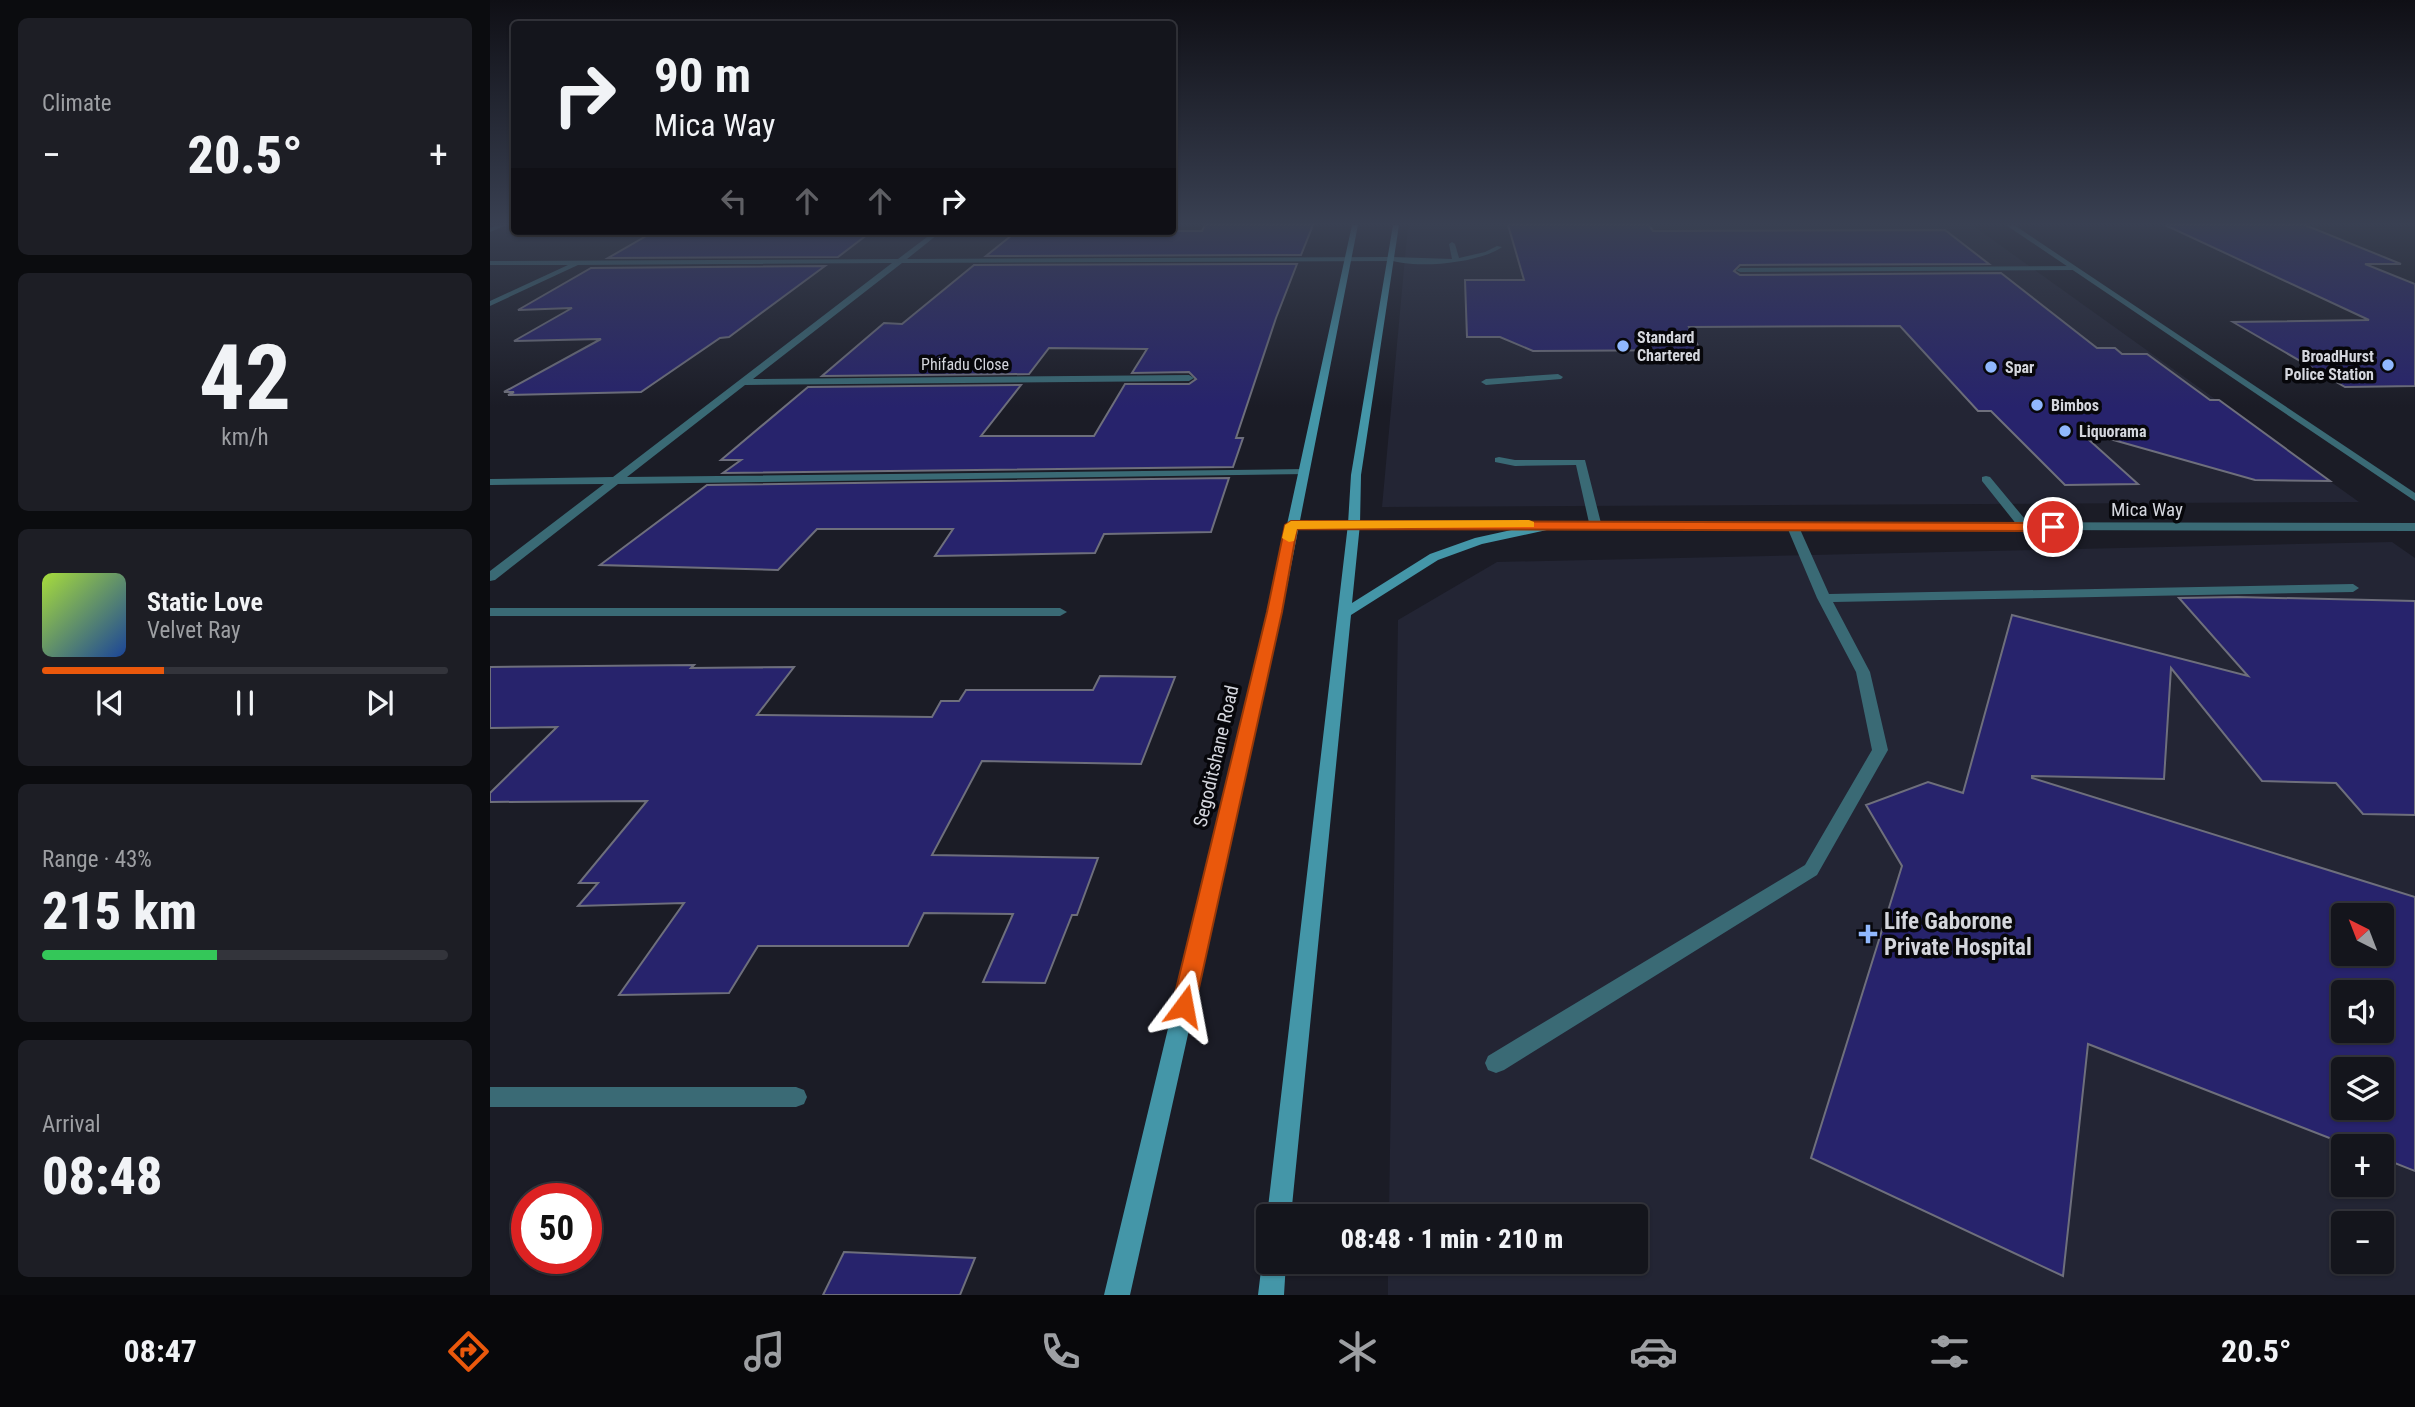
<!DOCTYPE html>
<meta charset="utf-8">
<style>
:root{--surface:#14151c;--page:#1d1e25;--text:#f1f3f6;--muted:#9d9fa3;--line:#33343b;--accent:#ea580c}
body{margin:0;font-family:"Roboto Condensed",sans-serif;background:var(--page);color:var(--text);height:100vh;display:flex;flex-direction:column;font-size:26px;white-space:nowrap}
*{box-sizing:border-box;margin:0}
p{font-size:23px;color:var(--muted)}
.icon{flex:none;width:38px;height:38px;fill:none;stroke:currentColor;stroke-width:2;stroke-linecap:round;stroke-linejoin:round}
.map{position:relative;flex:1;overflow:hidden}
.drawer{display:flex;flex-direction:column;gap:18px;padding:18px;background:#0b0c0f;width:490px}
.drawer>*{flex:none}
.hud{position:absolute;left:21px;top:21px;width:665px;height:214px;border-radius:7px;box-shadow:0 2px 5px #0004,0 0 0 2px var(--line);background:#14151c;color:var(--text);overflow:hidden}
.needle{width:46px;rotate:318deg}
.buttons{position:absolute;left:1841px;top:903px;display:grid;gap:14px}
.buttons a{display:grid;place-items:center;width:63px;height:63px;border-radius:7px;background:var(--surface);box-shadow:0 2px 5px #0004,0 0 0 2px var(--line);font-size:35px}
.speed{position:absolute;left:21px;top:1183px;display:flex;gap:14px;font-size:35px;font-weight:700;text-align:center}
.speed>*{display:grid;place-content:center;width:91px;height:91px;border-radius:50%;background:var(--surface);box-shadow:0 2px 5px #0004,0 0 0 2px var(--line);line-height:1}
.speed .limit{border:10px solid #d22;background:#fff;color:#111}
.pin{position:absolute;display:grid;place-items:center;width:60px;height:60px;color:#fff;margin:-30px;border:4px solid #fff;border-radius:50%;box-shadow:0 2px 7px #0007}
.me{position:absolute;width:77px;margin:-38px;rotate:13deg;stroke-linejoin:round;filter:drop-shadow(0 0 5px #0008)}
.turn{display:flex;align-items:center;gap:24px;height:147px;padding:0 28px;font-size:32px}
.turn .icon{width:91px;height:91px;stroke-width:2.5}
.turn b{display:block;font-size:49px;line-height:60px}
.lanes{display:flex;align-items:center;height:66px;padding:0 28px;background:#0003;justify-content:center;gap:35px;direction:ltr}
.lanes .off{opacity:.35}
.big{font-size:52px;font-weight:800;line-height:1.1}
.drawer .widget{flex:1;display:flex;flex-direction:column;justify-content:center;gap:10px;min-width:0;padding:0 24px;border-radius:10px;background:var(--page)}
.drawer .dial{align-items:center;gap:0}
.dial b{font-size:91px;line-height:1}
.song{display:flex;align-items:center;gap:21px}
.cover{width:84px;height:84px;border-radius:10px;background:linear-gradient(135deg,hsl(80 70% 55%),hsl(220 70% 35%))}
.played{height:7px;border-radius:4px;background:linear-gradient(90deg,var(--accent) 30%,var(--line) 30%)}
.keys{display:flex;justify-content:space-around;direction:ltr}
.heat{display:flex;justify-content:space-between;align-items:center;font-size:38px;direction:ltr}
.charge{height:10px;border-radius:5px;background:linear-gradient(90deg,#34c759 43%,var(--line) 0)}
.trip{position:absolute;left:766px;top:1204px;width:392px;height:70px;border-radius:7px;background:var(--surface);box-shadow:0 2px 5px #0004,0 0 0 2px var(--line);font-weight:800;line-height:70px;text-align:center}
.tabs{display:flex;height:112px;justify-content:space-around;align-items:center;background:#08080b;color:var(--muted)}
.tabs .icon{width:49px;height:49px}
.tabs .selected{color:var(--accent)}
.tabs b{font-size:32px;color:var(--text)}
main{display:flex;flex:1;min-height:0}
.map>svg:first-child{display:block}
.built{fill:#232534;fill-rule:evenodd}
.building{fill:#27236c;stroke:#6e6f7c;stroke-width:2;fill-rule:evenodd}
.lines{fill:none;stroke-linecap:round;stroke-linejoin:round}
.lane{fill:#3a6a75;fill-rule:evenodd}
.street{fill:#3a6a75;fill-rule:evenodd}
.secondary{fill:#4496a8;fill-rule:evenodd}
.route{fill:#ea580c;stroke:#983908;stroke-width:2}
.slow{fill:#f59e0b}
.poi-dot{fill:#90b8fd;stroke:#07070b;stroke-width:2.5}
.labels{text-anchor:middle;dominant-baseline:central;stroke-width:7;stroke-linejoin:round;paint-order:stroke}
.far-poi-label{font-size:16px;font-weight:bold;fill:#d4d6dd;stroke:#07070b;text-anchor:start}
.far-street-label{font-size:16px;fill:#d4d6dd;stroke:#07070b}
.street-label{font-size:19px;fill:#d4d6dd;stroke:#07070b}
.near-poi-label{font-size:23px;font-weight:bold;fill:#d4d6dd;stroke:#07070b;text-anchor:start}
</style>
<main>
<section class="drawer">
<div class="widget"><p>Climate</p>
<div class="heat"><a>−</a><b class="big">20.5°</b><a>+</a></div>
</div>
<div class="widget dial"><b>42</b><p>km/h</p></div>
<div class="widget">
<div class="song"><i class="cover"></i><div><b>Static Love</b><p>Velvet Ray</p></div></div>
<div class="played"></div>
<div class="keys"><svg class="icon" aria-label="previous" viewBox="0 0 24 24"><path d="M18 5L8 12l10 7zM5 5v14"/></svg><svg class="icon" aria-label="pause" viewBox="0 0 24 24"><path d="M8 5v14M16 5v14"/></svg><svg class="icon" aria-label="next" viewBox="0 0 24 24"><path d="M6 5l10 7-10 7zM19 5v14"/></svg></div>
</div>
<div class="widget"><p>Range · 43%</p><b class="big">215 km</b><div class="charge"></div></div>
<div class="widget"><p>Arrival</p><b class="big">08:48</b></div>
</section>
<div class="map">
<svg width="1925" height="1295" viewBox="0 0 1925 1295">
<rect width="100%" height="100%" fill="#1b1c26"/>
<path class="built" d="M 918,225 L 1482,225 L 1869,502 L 892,507 Z
M 1902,542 L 1925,558 L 1925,1295 L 898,1295 L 898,1262 L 1146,1262 L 1146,1216 L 899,1216 L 908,620 L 1007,562 ZM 1853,915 L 1892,915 L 1892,954 L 1853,954 ZM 1853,992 L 1892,992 L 1892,1031 L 1853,1031 ZM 1853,1069 L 1892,1069 L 1892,1108 L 1853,1108 ZM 1853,1146 L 1892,1146 L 1892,1185 L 1853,1185 ZM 1853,1223 L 1892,1223 L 1892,1262 L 1853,1262 Z"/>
<path class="building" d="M 715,225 L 823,225 L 811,255 L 496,256 L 527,231 L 712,231 Z
M 1018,225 L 1159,225 L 1163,231 L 1455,230 L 1499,264 L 1250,265 L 1244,271 L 1250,275 L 1511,273 L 1607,348 L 1625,348 L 1632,354 L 1657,354 L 1720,400 L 1729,400 L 1840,481 L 1765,480 L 1588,430 L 1648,484 L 1575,485 L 1501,411 L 1488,411 L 1410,326 L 1199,327 L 1210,350 L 1043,351 L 1010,337 L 977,337 L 975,280 L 1034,280 Z
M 1675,225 L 1815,225 L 1911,264 L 1875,264 L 1925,284 L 1925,386 L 1855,387 L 1743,322 L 1879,320 Z
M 165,231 L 382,231 L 348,257 L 118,258 Z
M 807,264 L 786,318 L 746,438 L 753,438 L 743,467 L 233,473 L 251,460 L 231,460 L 318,387 L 531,385 L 491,436 L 604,436 L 635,384 L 699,384 L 706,379 L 699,372 L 642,373 L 657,349 L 559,348 L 539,374 L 332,376 L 394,323 L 412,324 L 484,265 Z
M 335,266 L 239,337 L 230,338 L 151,392 L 18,395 L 24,392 L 14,392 L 111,339 L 24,341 L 82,308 L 28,310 L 101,268 Z
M 739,478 L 721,532 L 614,534 L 605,553 L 445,556 L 463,529 L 327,529 L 288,570 L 110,565 L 217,485 Z
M 1747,597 L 1925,601 L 1925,815 L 1873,814 L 1846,783 L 1772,781 L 1681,668 L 1674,779 L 1542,776 L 1542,778 L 1925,897 L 1925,1171 L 1892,1158 L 1892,1146 L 1860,1146 L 1598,1044 L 1573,1276 L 1321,1158 L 1412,866 L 1376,805 L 1438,782 L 1473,793 L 1522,615 L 1758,676 L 1689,598 ZM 1853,915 L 1892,915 L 1892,954 L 1853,954 ZM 1853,992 L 1892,992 L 1892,1031 L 1853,1031 ZM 1853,1069 L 1892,1069 L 1892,1108 L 1853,1108 Z
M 204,665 L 201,668 L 304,667 L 267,715 L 442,717 L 451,701 L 469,701 L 476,690 L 603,690 L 610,676 L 685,677 L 651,764 L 492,761 L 442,855 L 608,858 L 587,915 L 582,915 L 555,983 L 493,982 L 523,914 L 434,913 L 418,946 L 268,946 L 239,993 L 129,995 L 194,903 L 88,906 L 108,883 L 89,883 L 157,801 L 0,802 L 0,793 L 67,727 L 0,728 L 0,667 Z
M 354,1252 L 485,1258 L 470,1295 L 333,1295 Z"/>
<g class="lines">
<path class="lane" d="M 962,242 L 965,244 L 969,258 L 995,252 L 1007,246 L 1012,247 C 991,263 922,270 898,259 L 902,257 L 962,259 L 959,244 Z
M 1583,266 L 1587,268 L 1586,270 L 1250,272 L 1246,270 L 1250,268 Z
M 1068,374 L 1073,377 L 1071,379 L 996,385 L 991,382 L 996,379 Z
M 1009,457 L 1025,460 L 1095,460 L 1112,527 L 1110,530 L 1102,530 L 1100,527 L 1086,465 L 1025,466 L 1005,462 L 1005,458 Z
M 1496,476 L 1500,477 L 1539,524 L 1539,530 L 1531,530 L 1492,481 L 1492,477 Z
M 1303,523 L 1309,527 L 1339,594 L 1863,584 L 1869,588 L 1863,592 L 1343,602 L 1380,672 L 1398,750 L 1327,875 L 1014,1070 L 1006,1073 L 998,1070 L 995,1063 L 998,1056 L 1315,865 L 1382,750 L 1366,672 L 1327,598 L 1297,527 Z"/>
<path class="street" d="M 7,225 L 17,225 L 0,232 L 0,228 Z
M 1516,225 L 1524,225 L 1925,493 L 1925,501 Z
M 445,231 L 452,231 L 417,259 L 902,257 L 906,259 L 902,261 L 412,263 L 263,379 L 699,375 L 704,378 L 699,381 L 255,385 L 137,477 L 814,469 L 818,470 L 818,474 L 128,484 L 5,580 L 0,581 L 0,571 L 114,484 L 0,485 L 0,479 L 123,477 L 402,263 L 88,265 L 0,306 L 0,301 L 78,265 L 0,265 L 0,261 L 408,259 Z
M 801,521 L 1925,523 L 1925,531 L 797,528 L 795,525 Z
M 0,608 L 570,608 L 577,612 L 570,616 L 0,616 Z
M 0,1087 L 306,1087 L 314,1090 L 317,1097 L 314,1104 L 306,1107 L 0,1107 Z"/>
<path class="secondary" d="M 862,225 L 868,225 L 792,612 L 640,1295 L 614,1295 L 778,612 Z
M 903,225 L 909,225 L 871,475 L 870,524 L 862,603 L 940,554 L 985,538 L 1062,521 L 1068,525 L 1066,528 L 992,544 L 948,560 L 861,615 L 801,1216 L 779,1216 L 779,1220 L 777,1216 L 858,524 L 861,475 Z
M 779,1252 L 779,1262 L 796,1262 L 794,1295 L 768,1295 L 772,1262 L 775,1253 Z"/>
</g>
<linearGradient id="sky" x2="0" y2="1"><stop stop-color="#0f0f15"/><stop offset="0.55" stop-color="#394052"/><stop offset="1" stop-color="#394052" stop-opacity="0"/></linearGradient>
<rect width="1925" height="407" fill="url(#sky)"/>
<path class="route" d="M 801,521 L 1563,523 L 1570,527 L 1563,531 L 807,529 L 792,612 L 705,1006 L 702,1013 L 694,1016 L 686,1013 L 682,1006 L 777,612 L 795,525 Z"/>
<path class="slow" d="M 1039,520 L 1044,522 L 1044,527 L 807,529 L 804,541 L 799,542 L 792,538 L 795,525 L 801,521 Z"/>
<g class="poi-dot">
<circle cx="1133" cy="346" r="7"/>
<circle cx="1898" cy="365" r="7"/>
<circle cx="1501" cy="367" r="7"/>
<circle cx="1547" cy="405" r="7"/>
<circle cx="1575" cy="431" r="7"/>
<path d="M1374.5 923.5h7v7h7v7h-7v7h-7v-7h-7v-7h7z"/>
</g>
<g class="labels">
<g class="far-poi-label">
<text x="1147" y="337">Standard<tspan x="1147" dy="18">Chartered</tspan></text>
<text x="1884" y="356" text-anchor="end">BroadHurst<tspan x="1884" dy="18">Police Station</tspan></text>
<text x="1515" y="367">Spar</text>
<text x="1561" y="405">Bimbos</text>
<text x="1589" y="431">Liquorama</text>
</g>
<g class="far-street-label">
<text x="475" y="364">Phifadu Close</text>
</g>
<g class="street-label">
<text x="1657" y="509">Mica Way</text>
<text transform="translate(726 756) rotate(-77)">Segoditshane Road</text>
</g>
<g class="near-poi-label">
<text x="1394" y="921">Life Gaborone<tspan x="1394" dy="26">Private Hospital</tspan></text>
</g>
</g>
</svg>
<div class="buttons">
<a><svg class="needle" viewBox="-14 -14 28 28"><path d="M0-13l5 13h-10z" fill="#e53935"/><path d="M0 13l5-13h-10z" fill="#9d9fa3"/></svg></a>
<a><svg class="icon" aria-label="sound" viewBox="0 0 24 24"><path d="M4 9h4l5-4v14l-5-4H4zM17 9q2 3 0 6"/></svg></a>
<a><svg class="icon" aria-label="layers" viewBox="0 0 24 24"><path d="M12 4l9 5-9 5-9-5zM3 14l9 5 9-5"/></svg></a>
<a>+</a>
<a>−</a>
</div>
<div class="speed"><div class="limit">50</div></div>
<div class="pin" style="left:1563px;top:527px;background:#d93025"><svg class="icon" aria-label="arrive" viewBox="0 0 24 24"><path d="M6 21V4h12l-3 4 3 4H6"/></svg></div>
<svg class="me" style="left:694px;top:1006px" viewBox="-20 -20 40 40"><path d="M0-17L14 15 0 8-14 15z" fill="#ea580c" stroke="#fff" stroke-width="4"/></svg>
<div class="trip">08:48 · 1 min · 210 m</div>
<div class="hud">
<div class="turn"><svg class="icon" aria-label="right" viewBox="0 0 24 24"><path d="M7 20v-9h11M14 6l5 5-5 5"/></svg><div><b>90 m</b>Mica Way</div></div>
<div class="lanes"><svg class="icon off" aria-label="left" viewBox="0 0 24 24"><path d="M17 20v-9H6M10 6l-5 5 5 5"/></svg><svg class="icon off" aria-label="ahead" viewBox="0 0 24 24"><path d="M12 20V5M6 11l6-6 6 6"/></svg><svg class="icon off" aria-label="ahead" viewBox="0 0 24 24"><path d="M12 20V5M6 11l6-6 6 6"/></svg><svg class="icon" aria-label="right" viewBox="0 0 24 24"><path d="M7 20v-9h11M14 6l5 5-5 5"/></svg></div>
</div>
</div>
</main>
<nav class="tabs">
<b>08:47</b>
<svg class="icon selected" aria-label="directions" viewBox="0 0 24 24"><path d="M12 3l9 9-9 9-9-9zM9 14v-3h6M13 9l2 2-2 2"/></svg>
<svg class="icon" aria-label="music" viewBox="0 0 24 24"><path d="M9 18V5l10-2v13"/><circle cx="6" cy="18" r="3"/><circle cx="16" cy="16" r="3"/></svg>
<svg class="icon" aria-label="phone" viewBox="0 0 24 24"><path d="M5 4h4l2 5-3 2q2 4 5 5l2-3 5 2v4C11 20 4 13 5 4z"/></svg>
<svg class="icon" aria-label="climate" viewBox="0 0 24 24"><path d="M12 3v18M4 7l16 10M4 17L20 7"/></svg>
<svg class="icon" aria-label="car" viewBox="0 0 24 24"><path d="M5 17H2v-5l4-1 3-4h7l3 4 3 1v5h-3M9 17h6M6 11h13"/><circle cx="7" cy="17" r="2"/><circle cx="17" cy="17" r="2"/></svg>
<svg class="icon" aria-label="filters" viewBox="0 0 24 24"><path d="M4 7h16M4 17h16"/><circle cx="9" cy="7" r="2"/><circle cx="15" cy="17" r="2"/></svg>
<b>20.5°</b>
</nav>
